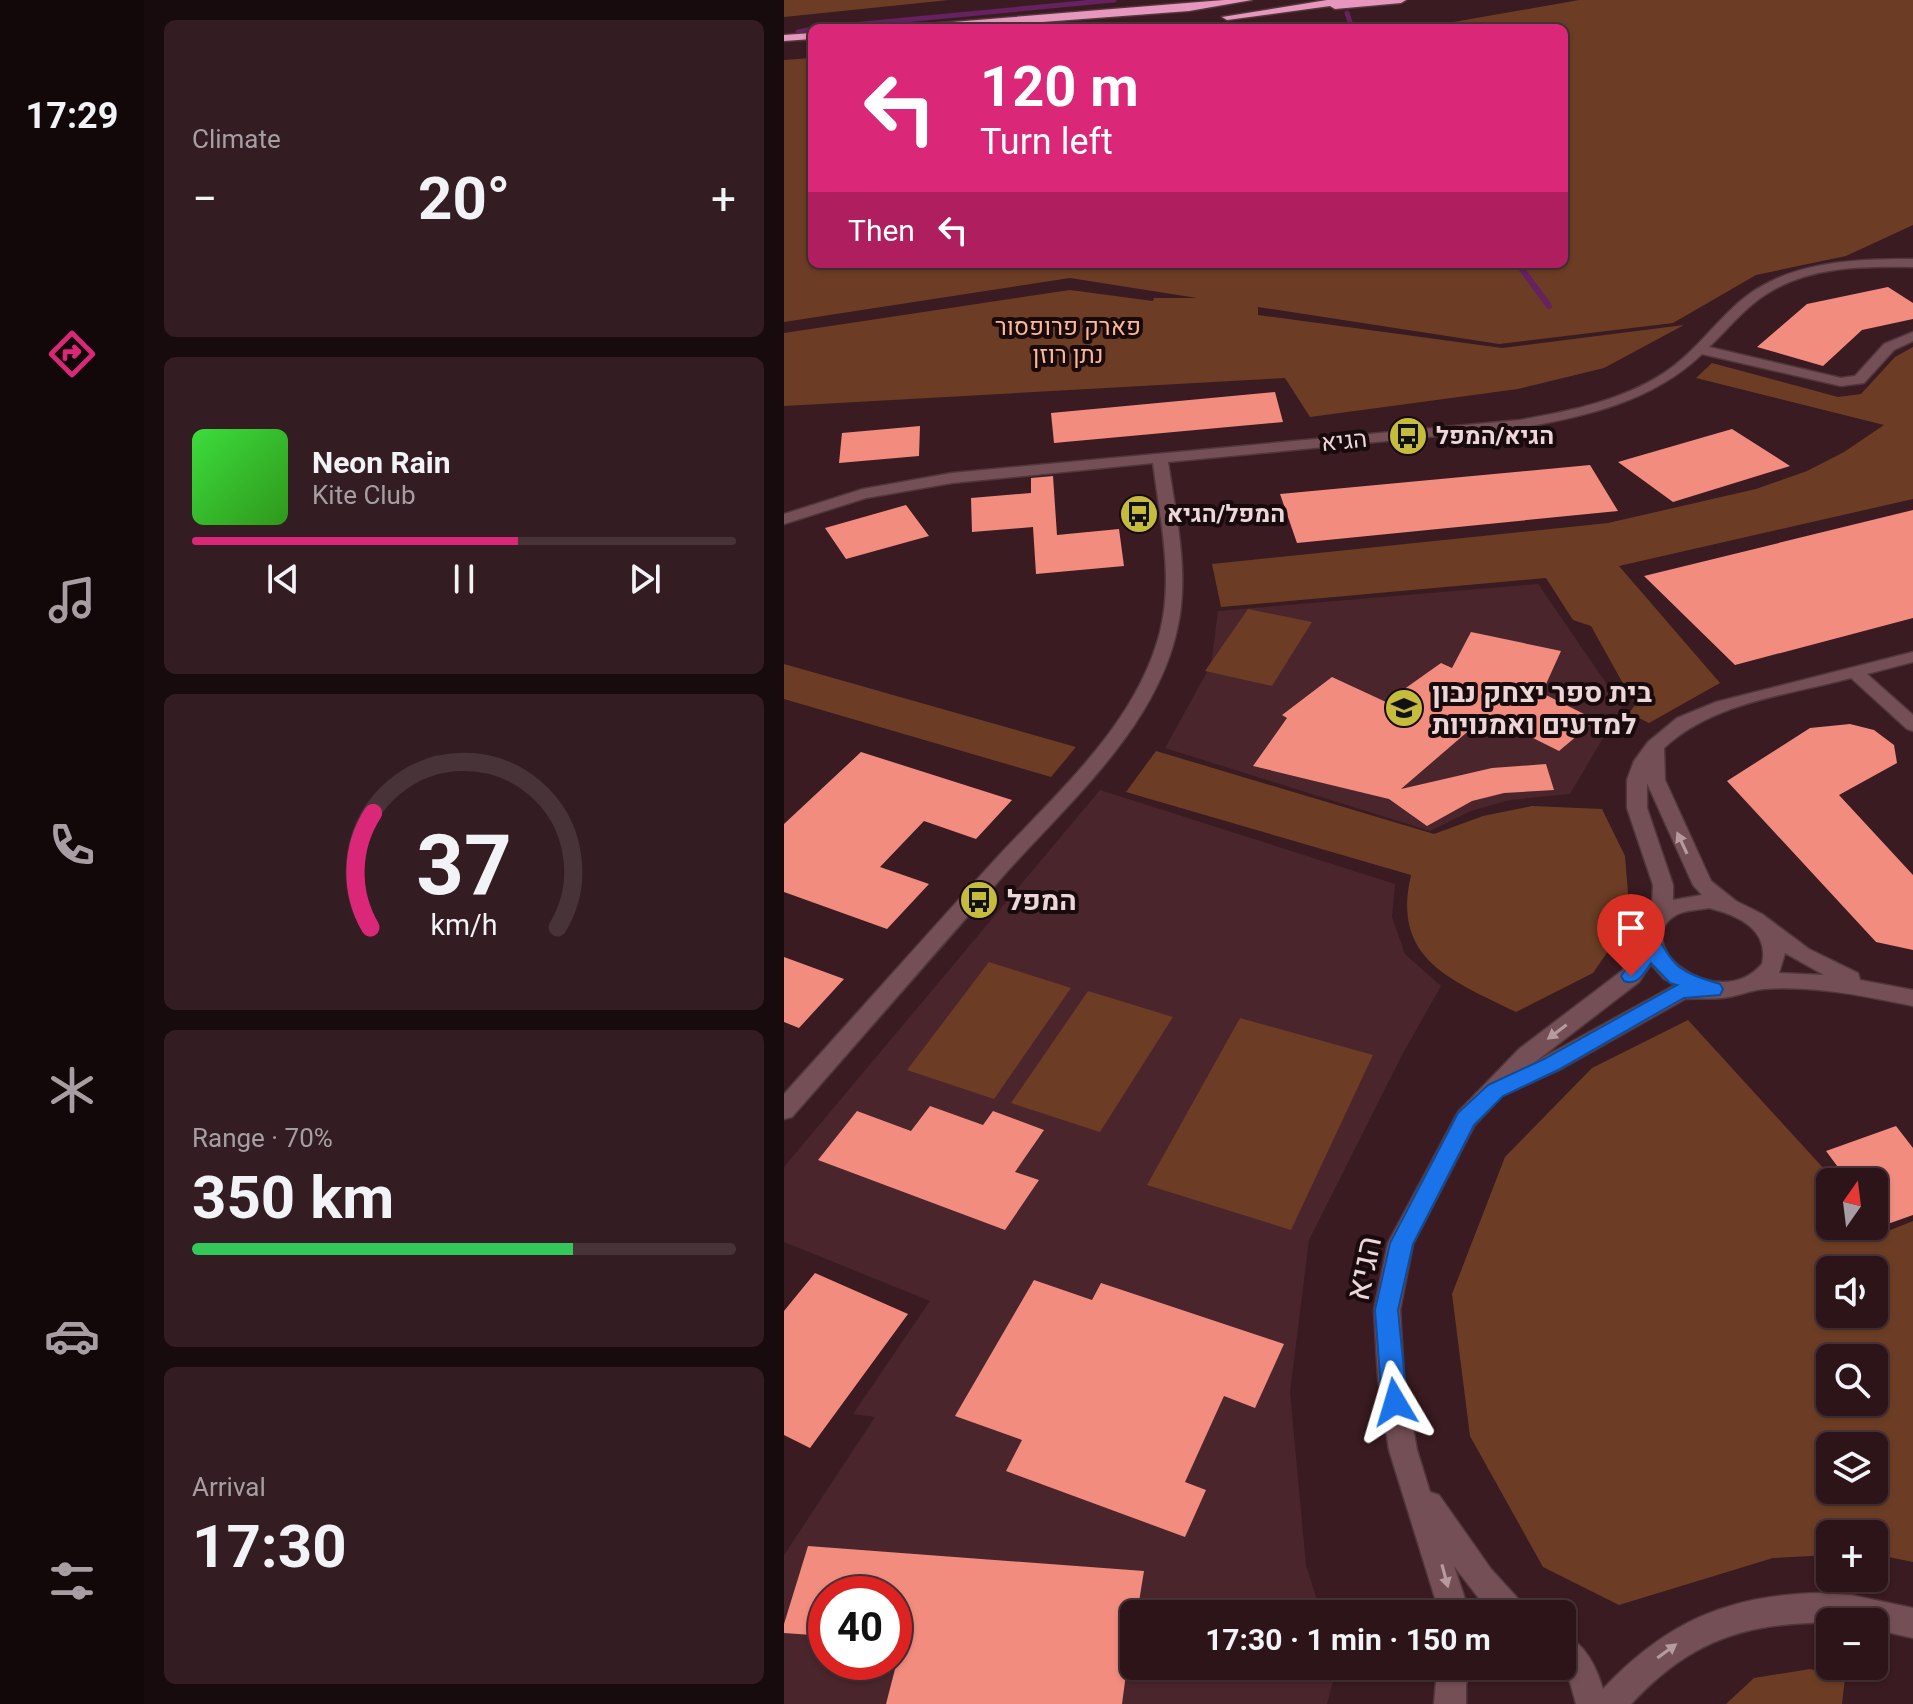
<!DOCTYPE html>
<meta charset="utf-8">
<style>
:root{--surface:#2c1419;--page:#341d22;--text:#f1f3f6;--muted:#a69ea2;--line:#483338;--accent:#db2777}
body{margin:0;font-family:Roboto,Heebo,sans-serif;background:var(--page);color:var(--text);height:100vh;display:flex;flex-direction:column;font-size:30px;white-space:nowrap}
*{box-sizing:border-box;margin:0}
p{font-size:26px;color:var(--muted)}
.icon{flex:none;width:44px;height:44px;fill:none;stroke:currentColor;stroke-width:2;stroke-linecap:round;stroke-linejoin:round}
.map{position:relative;flex:1;overflow:hidden}
.sheet{display:flex;flex-direction:column;gap:20px;padding:20px;background:#180b0e;width:640px}
.sheet>*{flex:none}
.banner{position:absolute;left:24px;top:24px;width:760px;height:244px;border-radius:12px;box-shadow:0 2px 6px #0004,0 0 0 2px var(--line);background:#db2777;color:#fff;overflow:hidden}
.needle{width:52px;rotate:14deg}
.buttons{position:absolute;left:1032px;top:1168px;display:grid;gap:16px}
.buttons a{display:grid;place-items:center;width:72px;height:72px;border-radius:12px;background:var(--surface);box-shadow:0 2px 6px #0004,0 0 0 2px var(--line);font-size:40px}
.speed{position:absolute;left:24px;top:1576px;display:flex;gap:16px;font-size:40px;font-weight:700;text-align:center}
.speed>*{display:grid;place-content:center;width:104px;height:104px;border-radius:50%;background:var(--surface);box-shadow:0 2px 6px #0004,0 0 0 2px var(--line);line-height:1}
.speed .limit{border:12px solid #d22;background:#fff;color:#111}
.pin{position:absolute;display:grid;place-items:center;width:68px;height:68px;color:#fff;margin:-82px -34px;border-radius:50% 50% 50% 0;rotate:-45deg;box-shadow:0 0 8px #0007}
.pin .icon{rotate:45deg}
.me{position:absolute;width:88px;margin:-44px;rotate:353deg;stroke-linejoin:round;filter:drop-shadow(0 0 6px #0008)}
.turn{display:flex;align-items:center;gap:28px;height:168px;padding:0 40px;font-size:36px}
.turn .icon{width:104px;height:104px;stroke-width:2.5}
.turn b{display:block;font-size:56px;line-height:68px}
.then{display:flex;align-items:center;height:76px;padding:0 40px;background:#0003;gap:16px;font-size:30px}
.big{font-size:60px;font-weight:700;line-height:1.1}
.sheet .card{flex:1;display:flex;flex-direction:column;justify-content:center;gap:12px;min-width:0;padding:0 28px;border-radius:12px;background:var(--page)}
.sheet .dial{align-items:center;gap:0}
.dial svg{height:208px;overflow:visible;fill:none;stroke:var(--line);stroke-width:7;stroke-linecap:round;text-anchor:middle}
.dial text{fill:var(--text);stroke:none}
.song{display:flex;align-items:center;gap:24px}
.cover{width:96px;height:96px;border-radius:12px;background:linear-gradient(135deg,hsl(120 70% 55%),hsl(110 70% 35%))}
.played{height:8px;border-radius:4px;background:linear-gradient(90deg,var(--accent) 60%,var(--line) 60%)}
.keys{display:flex;justify-content:space-around;direction:ltr}
.heat{display:flex;justify-content:space-between;align-items:center;font-size:44px;direction:ltr}
.charge{height:12px;border-radius:6px;background:linear-gradient(90deg,#34c759 70%,var(--line) 0)}
.trip{position:absolute;left:336px;top:1600px;width:456px;height:80px;border-radius:12px;background:var(--surface);box-shadow:0 2px 6px #0004,0 0 0 2px var(--line);font-weight:700;line-height:80px;text-align:center}
main{display:flex;flex:1;min-height:0}
.dock{display:flex;flex-direction:column;width:144px;justify-content:space-around;align-items:center;background:#12080a;color:var(--muted)}
.dock .icon{width:56px;height:56px}
.dock .active{color:var(--accent)}
.dock b{font-size:36px;color:var(--text)}
.map>svg:first-child{display:block}
.built{fill:#4a252c;fill-rule:evenodd}
.green{fill:#6c3d24;fill-rule:evenodd}
.lines{fill:none;stroke-linecap:round;stroke-linejoin:round}
.stream-far1{stroke:#652160;stroke-width:5}
.stream{stroke:#652160;stroke-width:6}
.building{fill:#f28c7f}
.minor-casing{stroke:#51373b;stroke-width:3}
.highway-casing{stroke:#51373b;stroke-width:3}
.minor{fill:#745056;fill-rule:evenodd}
.highway{fill:#e796bd;fill-rule:evenodd}
.oneway{fill:#b69a9e}
.route{fill:#1a73e8;stroke:#114b97;stroke-width:2}
.labels{text-anchor:middle;dominant-baseline:central;stroke-width:8;stroke-linejoin:round;paint-order:stroke}
.far-park-label{font-size:24px;fill:#fcb794;stroke:#180a0d}
.far-poi-label{font-size:24px;font-weight:bold;fill:#ecd6d8;stroke:#180a0d;text-anchor:start}
.far-street-label{font-size:24px;fill:#ecd6d8;stroke:#180a0d}
.poi-label{font-size:28px;font-weight:bold;fill:#ecd6d8;stroke:#180a0d;text-anchor:start}
.near-street-label{font-size:34px;fill:#ecd6d8;stroke:#180a0d}
</style>
<main>
<nav class="dock">
<b>17:29</b>
<svg class="icon active" aria-label="directions" viewBox="0 0 24 24"><path d="M12 3l9 9-9 9-9-9zM9 14v-3h6M13 9l2 2-2 2"/></svg>
<svg class="icon" aria-label="music" viewBox="0 0 24 24"><path d="M9 18V5l10-2v13"/><circle cx="6" cy="18" r="3"/><circle cx="16" cy="16" r="3"/></svg>
<svg class="icon" aria-label="phone" viewBox="0 0 24 24"><path d="M5 4h4l2 5-3 2q2 4 5 5l2-3 5 2v4C11 20 4 13 5 4z"/></svg>
<svg class="icon" aria-label="climate" viewBox="0 0 24 24"><path d="M12 3v18M4 7l16 10M4 17L20 7"/></svg>
<svg class="icon" aria-label="car" viewBox="0 0 24 24"><path d="M5 17H2v-5l4-1 3-4h7l3 4 3 1v5h-3M9 17h6M6 11h13"/><circle cx="7" cy="17" r="2"/><circle cx="17" cy="17" r="2"/></svg>
<svg class="icon" aria-label="filters" viewBox="0 0 24 24"><path d="M4 7h16M4 17h16"/><circle cx="9" cy="7" r="2"/><circle cx="15" cy="17" r="2"/></svg>
</nav>
<section class="sheet">
<div class="card"><p>Climate</p>
<div class="heat"><a>−</a><b class="big">20°</b><a>+</a></div>
</div>
<div class="card">
<div class="song"><i class="cover"></i><div><b>Neon Rain</b><p>Kite Club</p></div></div>
<div class="played"></div>
<div class="keys"><svg class="icon" aria-label="previous" viewBox="0 0 24 24"><path d="M18 5L8 12l10 7zM5 5v14"/></svg><svg class="icon" aria-label="pause" viewBox="0 0 24 24"><path d="M8 5v14M16 5v14"/></svg><svg class="icon" aria-label="next" viewBox="0 0 24 24"><path d="M6 5l10 7-10 7zM19 5v14"/></svg></div>
</div>
<div class="card dial"><svg viewBox="0 0 100 80">
<path d="M14 69A42 42 0 1 1 86 69"/>
<path d="M14 69A42 42 0 0 1 15 25" stroke="#db2777"/>
<text x="50" y="56" font-size="32" font-weight="700">37</text>
<text x="50" y="72" font-size="11">km/h</text>
</svg></div>
<div class="card"><p>Range · 70%</p><b class="big">350 km</b><div class="charge"></div></div>
<div class="card"><p>Arrival</p><b class="big">17:30</b></div>
</section>
<div class="map">
<svg width="1129" height="1704" viewBox="0 0 1129 1704">
<rect width="100%" height="100%" fill="#3a1b21"/>
<path class="built" d="M 754,584 L 838,706 L 786,794 L 726,800 L 687,811 L 646,831 L 381,748 L 427,665 L 434,611 Z
M 316,790 L 611,884 L 608,917 L 621,954 L 657,986 L 618,1055 L 525,1240 L 506,1392 L 522,1566 L 538,1614 L 350,1614 L 350,1666 L 553,1666 L 543,1704 L 0,1704 L 0,1555 L 91,1417 L 69,1414 L 146,1301 L 0,1242 L 0,1167 ZM 42,1594 L 110,1594 L 110,1662 L 42,1662 Z"/>
<path class="green" d="M 0,0 L 165,0 L 0,17 Z
M 795,0 L 1129,0 L 1129,225 L 1062,256 L 972,275 L 889,323 L 715,344 L 474,307 L 474,315 L 718,348 L 900,325 L 820,368 L 734,389 L 526,417 L 501,378 L 0,406 L 0,333 L 286,290 L 369,301 L 370,298 L 413,298 L 286,278 L 0,322 L 0,60 L 28,58 L 28,264 L 780,264 L 780,28 L 615,28 L 647,26 Z
M 1129,347 L 1129,499 L 835,566 L 936,683 L 865,723 L 845,713 L 851,705 L 807,626 L 789,620 L 762,578 L 437,607 L 428,564 L 824,523 L 972,489 L 1023,471 L 1060,452 L 1100,425 L 912,378 L 928,363 L 1054,397 L 1077,394 L 1111,357 Z
M 464,609 L 528,622 L 488,686 L 421,671 Z
M 0,664 L 292,747 L 267,777 L 0,699 Z
M 372,751 L 650,834 L 699,816 L 748,806 L 818,809 L 841,856 L 844,893 L 829,944 L 809,973 L 732,1012 C 668,980 607,960 627,875 L 342,792 Z
M 205,962 L 287,988 L 210,1099 L 123,1070 Z
M 304,991 L 389,1017 L 316,1132 L 227,1103 Z
M 456,1018 L 589,1055 L 507,1230 L 363,1185 Z
M 904,1020 L 1052,1182 L 1046,1182 L 1046,1226 L 1090,1224 L 1099,1233 L 1129,1221 L 1129,1562 L 1090,1554 L 1090,1534 L 1046,1534 L 1046,1555 L 989,1558 L 835,1605 L 759,1567 L 686,1436 L 668,1294 L 721,1157 L 808,1068 ZM 1090,1270 L 1090,1314 L 1046,1314 L 1046,1270 ZM 1090,1358 L 1090,1402 L 1046,1402 L 1046,1358 ZM 1046,1446 L 1090,1446 L 1090,1490 L 1046,1490 Z
M 1026,1669 L 1061,1678 L 1058,1704 L 942,1704 L 970,1678 Z"/>
<g class="lines">
<path class="stream-far1" d="M 563,13 L 568,28
M 36,28 L 330,0
M 14,32 L 28,29"/>
<path class="stream" d="M 734,264 L 765,306"/>
</g>
<path class="building" d="M 1104,287 L 1129,303 L 1129,319 L 1078,330 L 1039,366 L 973,347 L 1023,304 Z
M 491,392 L 499,422 L 270,443 L 267,413 Z
M 136,426 L 135,456 L 55,463 L 58,433 Z
M 948,429 L 1006,466 L 889,502 L 834,462 Z
M 806,465 L 834,511 L 513,543 L 496,494 Z
M 269,476 L 273,535 L 335,529 L 340,566 L 252,574 L 249,527 L 188,532 L 187,498 L 247,493 L 247,478 Z
M 122,505 L 145,536 L 62,559 L 41,528 Z
M 1129,510 L 1129,618 L 951,665 L 860,576 Z
M 687,632 L 777,651 L 758,693 L 812,720 L 775,751 L 703,715 L 617,789 L 708,768 L 762,764 L 770,790 L 720,793 L 688,801 L 643,826 L 605,799 L 469,766 L 503,718 L 498,715 L 548,677 L 602,702 L 657,663 L 668,668 Z
M 1066,724 L 1090,730 L 1110,745 L 1113,763 L 1055,795 L 1129,875 L 1129,950 L 1092,942 L 943,781 L 1026,728 Z
M 77,752 L 228,800 L 192,839 L 140,821 L 96,867 L 145,884 L 103,929 L 0,892 L 0,824 Z
M 0,957 L 60,979 L 15,1028 L 0,1022 Z
M 146,1106 L 199,1125 L 209,1111 L 260,1130 L 231,1172 L 255,1180 L 221,1230 L 34,1160 L 73,1111 L 127,1131 Z
M 1112,1126 L 1129,1148 L 1129,1215 L 1098,1226 L 1090,1216 L 1090,1182 L 1065,1182 L 1042,1151 Z
M 31,1273 L 124,1314 L 26,1448 L 0,1435 L 0,1311 Z
M 250,1280 L 308,1300 L 317,1283 L 500,1344 L 471,1408 L 440,1396 L 401,1482 L 422,1490 L 401,1537 L 222,1471 L 238,1440 L 171,1416 Z
M 24,1546 L 360,1571 L 353,1614 L 350,1614 L 338,1704 L 102,1704 L 118,1642 L 110,1641 L 110,1594 L 42,1594 L 42,1636 L 0,1633 L 0,1624 Z"/>
<g class="lines">
<defs>
<path id="minor" d="M 1129,259 L 1129,267 C 1080,266 1027,266 984,293 C 961,307 944,329 925,347 L 1057,378 L 1071,376 L 1100,344 L 1129,332 L 1129,341 L 1110,350 L 1080,383 L 1057,386 L 918,354 C 868,402 802,416 736,428 L 384,462 C 392,517 406,575 393,630 C 371,729 284,803 220,875 C 149,955 79,1036 8,1117 L 0,1119 L 0,1094 C 69,1018 137,941 207,864 C 270,795 352,726 376,632 C 390,577 376,519 369,463 L 168,483 L 82,498 L 0,524 L 0,514 L 79,489 L 168,473 L 736,420 C 786,411 837,401 880,373 C 909,354 929,325 955,302 C 1003,261 1069,259 1129,259 Z
M 1129,652 L 1129,662 L 1083,674 L 1129,715 L 1129,731 L 1123,729 L 1067,678 C 1004,695 929,702 880,748 L 881,780 L 927,881 L 952,901 L 978,914 L 1025,949 L 1074,973 L 1076,980 L 1129,990 L 1129,1006 C 1081,996 1029,985 980,989 C 966,990 952,997 938,998 C 926,999 913,998 901,999 L 775,1070 L 718,1096 L 690,1126 L 629,1244 L 616,1310 L 620,1378 L 633,1450 L 646,1492 L 655,1495 L 707,1569 L 738,1603 L 742,1614 L 707,1614 L 670,1566 L 686,1614 L 656,1614 L 605,1450 L 594,1378 L 590,1310 L 604,1243 L 674,1112 L 735,1049 L 839,970 L 851,955 L 862,919 L 868,912 L 869,885 L 843,808 L 843,780 L 850,761 L 864,742 L 893,718 L 932,702 ZM 863,783 L 909,885 L 918,895 L 889,900 L 889,885 L 863,808 ZM 925,908 C 954,915 986,930 978,964 C 933,1016 841,942 894,914 C 903,910 915,910 925,908 ZM 1001,953 L 1040,975 L 995,973 ZM 867,964 L 880,979 L 891,985 L 751,1062 L 855,982 Z
M 1036,1593 L 1067,1595 L 1129,1608 L 1129,1638 L 1090,1629 L 1090,1622 C 986,1622 924,1622 847,1704 L 792,1704 L 786,1682 L 772,1666 L 778,1666 L 778,1634 C 801,1643 812,1666 819,1689 C 882,1622 944,1595 1036,1593 Z
M 659,1666 L 690,1666 L 682,1684 L 682,1704 L 650,1704 L 652,1682 Z"/>
<path id="highway" d="M 440,0 L 468,0 L 405,11 L 177,28 L 125,28 L 131,25 Z
M 543,0 L 622,0 L 617,3 L 551,9 L 546,6 L 443,20 L 438,17 Z
M 28,33 L 28,39 L 0,41 L 0,35 Z"/>
</defs>
<use href="#minor" class="minor-casing"/>
<use href="#highway" class="highway-casing"/>
<use href="#minor" class="minor"/>
<use href="#highway" class="highway"/>
</g>
<defs><path id="oneway-solid" d="M-6-.8H1V-3.2L6.5 0L1 3.2V.8H-6Z" transform="scale(2)"/></defs>
<g class="oneway">
<use href="#oneway-solid" transform="translate(898 843) rotate(-115)"/>
<use href="#oneway-solid" transform="translate(773 1032) rotate(143)"/>
<use href="#oneway-solid" transform="translate(661 1576) rotate(75)"/>
<use href="#oneway-solid" transform="translate(883 1651) rotate(-36)"/>
</g>
<path class="route" d="M 866,934 L 873,936 C 892,971 898,972 936,984 L 939,989 L 936,995 L 900,998 L 882,1008 L 774,1070 L 719,1096 L 690,1125 L 629,1244 L 614,1310 L 623,1402 L 620,1410 L 611,1414 L 602,1410 L 598,1402 L 591,1310 L 606,1243 L 674,1113 L 704,1085 L 760,1059 L 893,985 L 886,983 L 867,963 C 859,974 854,986 840,981 L 837,976 L 852,955 L 859,936 Z"/>
<defs>
<symbol id="bus-disc" viewBox="-11 -11 22 22"><circle r="9.5" fill="#c5bc3d" stroke="#180a0d"/><path d="M-5-6H5V4H4V6H2V4H-2V6H-4V4H-5ZM-3.5-4V0h7V-4ZM-3.5 1.2v1.5H-2V1.2ZM2 1.2v1.5H3.5V1.2Z" fill="#111"/></symbol>
<symbol id="school-disc" viewBox="-11 -11 22 22"><circle r="9.5" fill="#c5bc3d" stroke="#180a0d"/><path d="M0-5L7-2L0 1L-7-2ZM-4 1L0 2.5L4 1V4Q0 6-4 4Z" fill="#111"/></symbol>
</defs>
<g fill-rule="evenodd">
<use href="#bus-disc" x="602" y="414" width="44" height="44"/>
<use href="#bus-disc" x="333" y="492" width="44" height="44"/>
<use href="#school-disc" x="598" y="686" width="44" height="44"/>
<use href="#bus-disc" x="173" y="878" width="44" height="44"/>
</g>
<g class="labels">
<g class="far-park-label">
<text x="284" y="327">פארק פרופסור<tspan x="284" dy="28">נתן רוזן</tspan></text>
</g>
<g class="far-poi-label">
<text x="652" y="436">הגיא/המפל</text>
<text x="383" y="514">המפל/הגיא</text>
</g>
<g class="far-street-label">
<text transform="translate(560 441) rotate(-6)">הגיא</text>
</g>
<g class="poi-label">
<text x="648" y="692">בית ספר יצחק נבון<tspan x="648" dy="32">למדעים ואמנויות</tspan></text>
<text x="223" y="900">המפל</text>
</g>
<g class="near-street-label">
<text transform="translate(579 1268) rotate(-78)">הגיא</text>
</g>
</g>
</svg>
<div class="buttons">
<a><svg class="needle" viewBox="-14 -14 28 28"><path d="M0-13l5 13h-10z" fill="#e53935"/><path d="M0 13l5-13h-10z" fill="#a69ea2"/></svg></a>
<a><svg class="icon" aria-label="sound" viewBox="0 0 24 24"><path d="M4 9h4l5-4v14l-5-4H4zM17 9q2 3 0 6"/></svg></a>
<a><svg class="icon" aria-label="search" viewBox="0 0 24 24"><circle cx="10" cy="10" r="6"/><path d="M15 15l6 6"/></svg></a>
<a><svg class="icon" aria-label="layers" viewBox="0 0 24 24"><path d="M12 4l9 5-9 5-9-5zM3 14l9 5 9-5"/></svg></a>
<a>+</a>
<a>−</a>
</div>
<div class="speed"><div class="limit">40</div></div>
<div class="pin" style="left:847px;top:976px;background:#d93025"><svg class="icon" aria-label="arrive" viewBox="0 0 24 24"><path d="M6 21V4h12l-3 4 3 4H6"/></svg></div>
<svg class="me" style="left:611px;top:1402px" viewBox="-20 -20 40 40"><path d="M0-17L14 15 0 8-14 15z" fill="#1a73e8" stroke="#fff" stroke-width="4"/></svg>
<div class="trip">17:30 · 1 min · 150 m</div>
<div class="banner">
<div class="turn"><svg class="icon" aria-label="left" viewBox="0 0 24 24"><path d="M17 20v-9H6M10 6l-5 5 5 5"/></svg><div><b>120 m</b>Turn left</div></div>
<div class="then">Then<svg class="icon" aria-label="left" viewBox="0 0 24 24"><path d="M17 20v-9H6M10 6l-5 5 5 5"/></svg></div>
</div>
</div>
</main>
